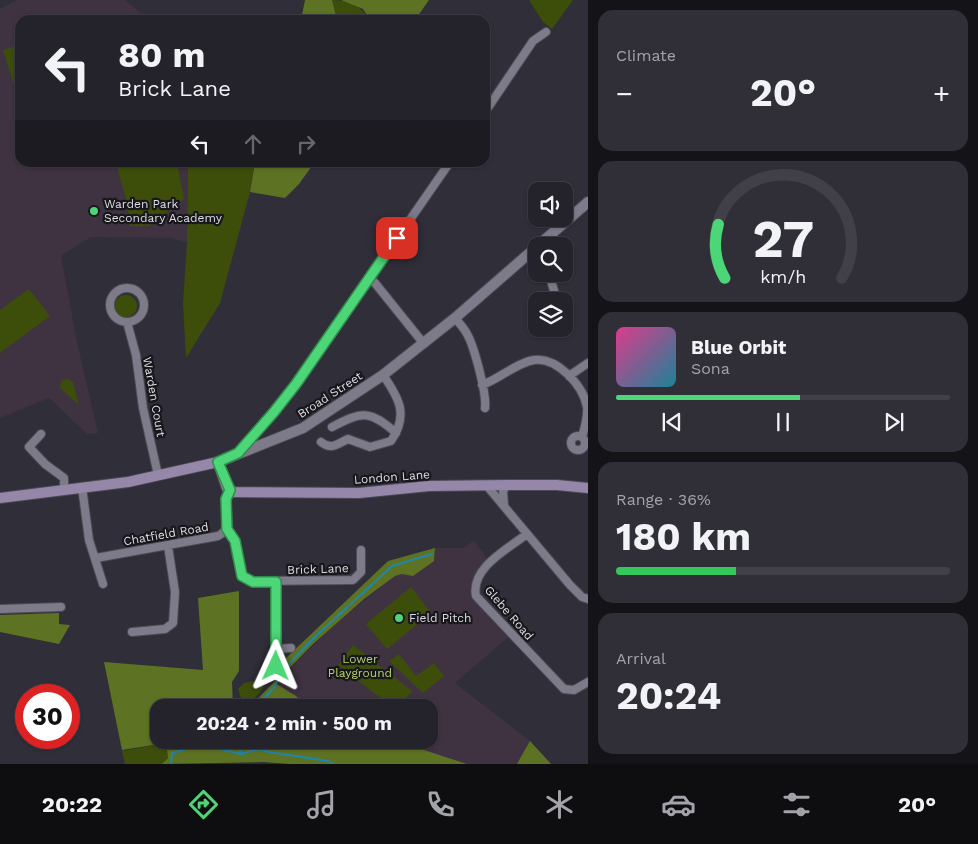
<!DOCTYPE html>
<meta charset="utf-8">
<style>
:root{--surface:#24222b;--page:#302f37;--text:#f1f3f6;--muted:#a3a4a9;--line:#413f47;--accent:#4cd677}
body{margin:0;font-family:"Work Sans",sans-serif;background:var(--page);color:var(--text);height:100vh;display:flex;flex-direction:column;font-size:19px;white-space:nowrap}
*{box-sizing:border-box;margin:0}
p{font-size:16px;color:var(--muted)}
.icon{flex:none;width:28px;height:28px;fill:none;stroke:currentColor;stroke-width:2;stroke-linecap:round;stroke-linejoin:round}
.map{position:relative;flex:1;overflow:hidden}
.sheet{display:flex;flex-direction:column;gap:10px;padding:10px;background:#141318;width:390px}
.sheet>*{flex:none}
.guide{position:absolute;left:15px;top:15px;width:475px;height:152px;border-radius:15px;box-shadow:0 1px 4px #0004,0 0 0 1px var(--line);background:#24222b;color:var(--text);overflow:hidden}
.buttons{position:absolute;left:528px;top:182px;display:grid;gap:10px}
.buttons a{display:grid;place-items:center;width:45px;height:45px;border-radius:10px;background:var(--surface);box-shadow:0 1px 4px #0004,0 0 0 1px var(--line);font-size:25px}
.speed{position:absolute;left:15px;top:684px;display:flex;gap:10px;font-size:25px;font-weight:700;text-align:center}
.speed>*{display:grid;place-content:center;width:65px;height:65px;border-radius:50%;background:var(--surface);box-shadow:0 1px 4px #0004,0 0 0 1px var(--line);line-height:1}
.speed .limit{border:8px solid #d22;background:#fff;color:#111}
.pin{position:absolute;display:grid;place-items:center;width:42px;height:42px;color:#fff;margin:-21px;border-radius:10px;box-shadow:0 2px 8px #0006}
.me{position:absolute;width:55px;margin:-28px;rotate:1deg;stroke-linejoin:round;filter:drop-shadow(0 0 4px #0008)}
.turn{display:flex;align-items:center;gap:18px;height:105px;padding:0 20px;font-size:22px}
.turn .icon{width:65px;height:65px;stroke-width:2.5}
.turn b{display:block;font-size:35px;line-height:42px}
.lanes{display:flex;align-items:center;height:48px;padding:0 20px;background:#0003;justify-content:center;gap:25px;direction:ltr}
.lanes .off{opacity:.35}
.big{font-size:38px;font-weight:700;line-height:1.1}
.sheet .tile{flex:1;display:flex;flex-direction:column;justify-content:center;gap:8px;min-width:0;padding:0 18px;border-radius:15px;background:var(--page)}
.sheet .dial{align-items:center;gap:0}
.dial svg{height:130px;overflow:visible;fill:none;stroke:var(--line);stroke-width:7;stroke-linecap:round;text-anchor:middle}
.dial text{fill:var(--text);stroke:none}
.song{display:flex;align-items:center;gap:15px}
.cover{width:60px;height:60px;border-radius:8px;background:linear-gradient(135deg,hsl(330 70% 55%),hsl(190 70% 35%))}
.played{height:5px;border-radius:2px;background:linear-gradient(90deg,var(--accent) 55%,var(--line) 55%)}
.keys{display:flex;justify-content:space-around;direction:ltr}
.heat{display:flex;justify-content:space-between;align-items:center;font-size:28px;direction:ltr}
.charge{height:8px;border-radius:4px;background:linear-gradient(90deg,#34c759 36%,var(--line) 0)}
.trip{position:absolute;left:150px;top:699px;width:288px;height:50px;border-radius:15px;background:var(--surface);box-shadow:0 1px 4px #0004,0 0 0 1px var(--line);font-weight:700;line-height:50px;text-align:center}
.menu{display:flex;height:80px;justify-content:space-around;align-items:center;background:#0e0e11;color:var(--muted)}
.menu .icon{width:35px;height:35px}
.menu .selected{color:var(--accent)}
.menu b{font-size:22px;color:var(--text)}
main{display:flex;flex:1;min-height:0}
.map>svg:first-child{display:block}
.education{fill:#3f3241}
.green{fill:#3d4e0b}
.forest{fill:#5d7323}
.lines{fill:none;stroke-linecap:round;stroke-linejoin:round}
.stream{stroke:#1f86af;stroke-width:2}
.minor-casing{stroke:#4c4a53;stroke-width:10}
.tertiary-casing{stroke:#4c4a53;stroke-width:12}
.secondary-casing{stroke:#4c4a53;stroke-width:12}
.minor{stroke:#7d7b89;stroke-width:8}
.tertiary{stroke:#7d7b89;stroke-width:10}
.secondary{stroke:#9487aa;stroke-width:10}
.route-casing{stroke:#318b4d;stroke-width:12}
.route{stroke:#4cd677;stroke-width:9}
.poi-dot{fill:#4cd677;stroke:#18171c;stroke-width:2}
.labels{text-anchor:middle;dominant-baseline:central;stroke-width:4.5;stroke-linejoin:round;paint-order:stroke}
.poi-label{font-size:12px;fill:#dfdde5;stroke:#18171c;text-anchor:start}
.street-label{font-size:12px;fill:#dfdde5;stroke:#18171c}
.park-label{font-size:12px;fill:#b3d369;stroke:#18171c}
</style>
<main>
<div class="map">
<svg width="588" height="764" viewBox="0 0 588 764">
<rect width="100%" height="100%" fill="#302e39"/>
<path class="education" d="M 17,0 L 125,0 L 149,20 L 20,20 L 20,162 L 188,163 L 187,242 L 170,238 L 91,237 L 61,256 L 77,342 L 98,433 L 87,434 L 49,398 L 0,418 L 0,9 Z
M 474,541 L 491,563 L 475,591 L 511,635 L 455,683 L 530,741 L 551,764 L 340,764 L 246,740 L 429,740 L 429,708 L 252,707 L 335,623 L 395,576 L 434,561 L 435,548 L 462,548 Z"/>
<path class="green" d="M 332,0 C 349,0 361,6 370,20 L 337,20 Z
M 529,0 L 573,0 L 552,29 L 543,22 Z
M 20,45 L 20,104 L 3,50 Z
M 116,163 L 177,163 L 184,199 L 149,226 L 130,226 L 127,203 Z
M 188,163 L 255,163 L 250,192 L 220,303 L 186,358 L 183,304 L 187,242 Z
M 29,289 L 50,316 L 0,353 L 0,310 Z
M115 306a11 11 0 1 1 22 0a11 11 0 1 1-22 0Z
M 67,379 L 73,382 L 79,405 L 60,388 L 61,381 Z
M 411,587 L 431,613 L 387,649 L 366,624 Z
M 353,645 L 412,691 L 399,707 L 392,707 L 338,665 Z
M 399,654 L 416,676 L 434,663 L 444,676 L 423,693 L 389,661 Z
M 252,681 L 259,682 L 264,687 L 253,700 L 247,704 L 242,701 L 238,689 L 244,683 Z
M 166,743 L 168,758 L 162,764 L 125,764 L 122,751 Z"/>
<path class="forest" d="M 305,0 L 332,0 L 337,20 L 301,20 Z
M 341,0 L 429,0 L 415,20 L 370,20 L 363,9 Z
M 255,163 L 255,162 L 314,163 L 299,184 L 285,198 L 250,192 Z
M 435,548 L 434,561 L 413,576 L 402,574 L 395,576 L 364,599 L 313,644 L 275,683 L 296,696 L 307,707 L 249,708 L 274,682 L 286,658 L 388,561 Z
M 239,591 L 239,671 L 232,682 L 233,707 L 159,708 L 159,740 L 332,740 L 365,746 L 379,740 L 393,740 L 467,764 L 290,764 L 263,762 L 162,764 L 168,758 L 166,743 L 122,750 L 104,662 L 203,670 L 198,598 Z
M 59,613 L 59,624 L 70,625 L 59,644 L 0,632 L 0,615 Z
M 530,741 L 551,764 L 517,764 Z"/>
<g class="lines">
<path class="stream" d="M 256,708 L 274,687 L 286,667 L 317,635 L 392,566 L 432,554
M 238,740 L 241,754
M 171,764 L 172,753 L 190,748 L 220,749 L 241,754 L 259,749 L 269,752 L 328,761 L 333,764"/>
<defs>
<path id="minor" d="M 485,112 L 533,41 L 546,32
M 549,274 L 555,294 L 555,301
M 369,278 L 375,283 L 424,344
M110 305a17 17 0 1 1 34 0a17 17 0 1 1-34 0Z
M 455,318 C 459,323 464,328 467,334 C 474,346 487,394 485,408
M 127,322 L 136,355 L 143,408 L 158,475
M 569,376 L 588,363
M 482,385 C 499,379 516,363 534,360 C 557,357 583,385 587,407 C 588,417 585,427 582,437
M 332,427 C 362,411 370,410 396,433
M 41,434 L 29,447 L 45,464 L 64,478 L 64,489
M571 443a7 7 0 1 1 14 0a7 7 0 1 1-14 0Z
M 321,442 C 332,451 338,443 348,439 L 370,447 L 391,441 C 409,415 399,398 383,375
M 238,453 L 296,384 L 450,162
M 487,486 L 570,585 L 582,597 L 588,599
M 82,487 L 89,540 L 103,584
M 504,505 L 503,491 L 507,485
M 227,529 L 235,541 L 242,576 L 253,581 L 353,580 L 361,572 L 361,550
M 527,534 C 509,548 470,568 476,596 L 564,689 L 574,690 L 588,682
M 96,558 L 218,536 C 237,527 220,504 230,490
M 0,609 L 61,607
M 132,632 L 165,629 L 173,623 L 175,592 L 168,546
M 277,649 L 291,648
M 276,666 L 276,582"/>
<path id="tertiary" d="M 218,462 L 303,428 L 383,375 L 455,318 L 588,202"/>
<path id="secondary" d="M 0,498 L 128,482 L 218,462 L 227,488 L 234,492 L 359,493 L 429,486 L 507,485 L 557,485 L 588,488"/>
</defs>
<use href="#minor" class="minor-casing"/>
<use href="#tertiary" class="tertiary-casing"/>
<use href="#secondary" class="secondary-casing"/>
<use href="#minor" class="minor"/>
<use href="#tertiary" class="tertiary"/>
<use href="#secondary" class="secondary"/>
</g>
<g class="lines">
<defs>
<path id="route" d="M 276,666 L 276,582 L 253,582 L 242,576 L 235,541 L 227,529 L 226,499 L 230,490 L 218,462 L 238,453 L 274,412 L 296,384 L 397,238"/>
</defs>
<use href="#route" class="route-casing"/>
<use href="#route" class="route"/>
</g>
<g class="poi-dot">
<circle cx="94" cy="211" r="5"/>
<circle cx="399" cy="618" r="5"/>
</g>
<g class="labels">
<g class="poi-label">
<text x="104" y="204">Warden Park<tspan x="104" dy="14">Secondary Academy</tspan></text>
<text x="409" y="618">Field Pitch</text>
</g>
<g class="street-label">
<text transform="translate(330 395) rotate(-33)">Broad Street</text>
<text transform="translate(154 397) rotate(80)">Warden Court</text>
<text transform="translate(392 477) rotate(-4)">London Lane</text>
<text transform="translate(166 534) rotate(-10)">Chatfield Road</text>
<text transform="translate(318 569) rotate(-2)">Brick Lane</text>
<text transform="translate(509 613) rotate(49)">Glebe Road</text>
</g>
<g class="park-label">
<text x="360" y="659">Lower<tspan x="360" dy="14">Playground</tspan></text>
</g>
</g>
</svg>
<div class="buttons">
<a><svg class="icon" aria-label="sound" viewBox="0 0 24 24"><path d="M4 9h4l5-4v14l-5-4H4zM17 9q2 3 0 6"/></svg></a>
<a><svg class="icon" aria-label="search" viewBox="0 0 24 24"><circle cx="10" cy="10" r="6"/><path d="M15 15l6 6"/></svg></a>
<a><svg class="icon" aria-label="layers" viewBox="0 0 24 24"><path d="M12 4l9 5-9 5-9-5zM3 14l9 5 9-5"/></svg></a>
</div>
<div class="speed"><div class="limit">30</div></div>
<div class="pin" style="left:397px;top:238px;background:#d93025"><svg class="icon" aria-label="arrive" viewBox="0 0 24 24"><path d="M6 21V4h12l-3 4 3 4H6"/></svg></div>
<svg class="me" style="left:276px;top:666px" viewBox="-20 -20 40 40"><path d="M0-17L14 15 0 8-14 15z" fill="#4cd677" stroke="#fff" stroke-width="4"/></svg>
<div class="trip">20:24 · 2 min · 500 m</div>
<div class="guide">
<div class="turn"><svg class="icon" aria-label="left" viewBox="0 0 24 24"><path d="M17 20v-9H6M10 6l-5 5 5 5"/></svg><div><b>80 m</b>Brick Lane</div></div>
<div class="lanes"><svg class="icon" aria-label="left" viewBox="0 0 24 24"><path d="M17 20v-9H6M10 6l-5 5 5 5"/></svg><svg class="icon off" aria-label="ahead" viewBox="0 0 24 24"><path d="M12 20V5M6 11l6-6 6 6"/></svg><svg class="icon off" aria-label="right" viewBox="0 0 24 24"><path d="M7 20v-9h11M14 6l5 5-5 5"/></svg></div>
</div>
</div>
<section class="sheet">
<div class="tile"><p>Climate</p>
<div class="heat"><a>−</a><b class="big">20°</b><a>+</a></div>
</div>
<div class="tile dial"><svg viewBox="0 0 100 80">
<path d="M14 69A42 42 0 1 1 86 69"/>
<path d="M14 69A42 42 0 0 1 10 36" stroke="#4cd677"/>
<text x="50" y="56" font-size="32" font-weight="700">27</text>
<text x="50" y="72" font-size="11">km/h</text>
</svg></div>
<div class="tile">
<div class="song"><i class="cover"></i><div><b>Blue Orbit</b><p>Sona</p></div></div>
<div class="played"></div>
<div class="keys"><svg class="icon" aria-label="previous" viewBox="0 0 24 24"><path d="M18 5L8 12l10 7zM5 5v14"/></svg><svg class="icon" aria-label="pause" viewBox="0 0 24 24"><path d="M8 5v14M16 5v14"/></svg><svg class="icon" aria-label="next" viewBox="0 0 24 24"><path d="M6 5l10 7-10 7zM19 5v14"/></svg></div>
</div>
<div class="tile"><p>Range · 36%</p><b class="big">180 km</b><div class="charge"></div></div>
<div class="tile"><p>Arrival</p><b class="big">20:24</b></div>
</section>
</main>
<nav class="menu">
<b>20:22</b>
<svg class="icon selected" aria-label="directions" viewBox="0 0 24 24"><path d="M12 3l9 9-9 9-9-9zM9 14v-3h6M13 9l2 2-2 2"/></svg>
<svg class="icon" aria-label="music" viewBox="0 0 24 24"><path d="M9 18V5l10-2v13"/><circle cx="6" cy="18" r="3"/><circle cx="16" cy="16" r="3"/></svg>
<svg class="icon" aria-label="phone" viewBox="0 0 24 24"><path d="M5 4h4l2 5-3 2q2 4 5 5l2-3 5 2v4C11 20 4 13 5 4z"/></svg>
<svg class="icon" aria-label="climate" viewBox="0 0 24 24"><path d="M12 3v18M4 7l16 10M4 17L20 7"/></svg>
<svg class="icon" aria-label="car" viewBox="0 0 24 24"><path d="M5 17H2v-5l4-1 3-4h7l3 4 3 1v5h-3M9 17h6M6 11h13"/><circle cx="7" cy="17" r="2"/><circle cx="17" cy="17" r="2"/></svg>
<svg class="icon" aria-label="filters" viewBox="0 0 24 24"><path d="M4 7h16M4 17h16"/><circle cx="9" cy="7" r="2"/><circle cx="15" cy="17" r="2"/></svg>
<b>20°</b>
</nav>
